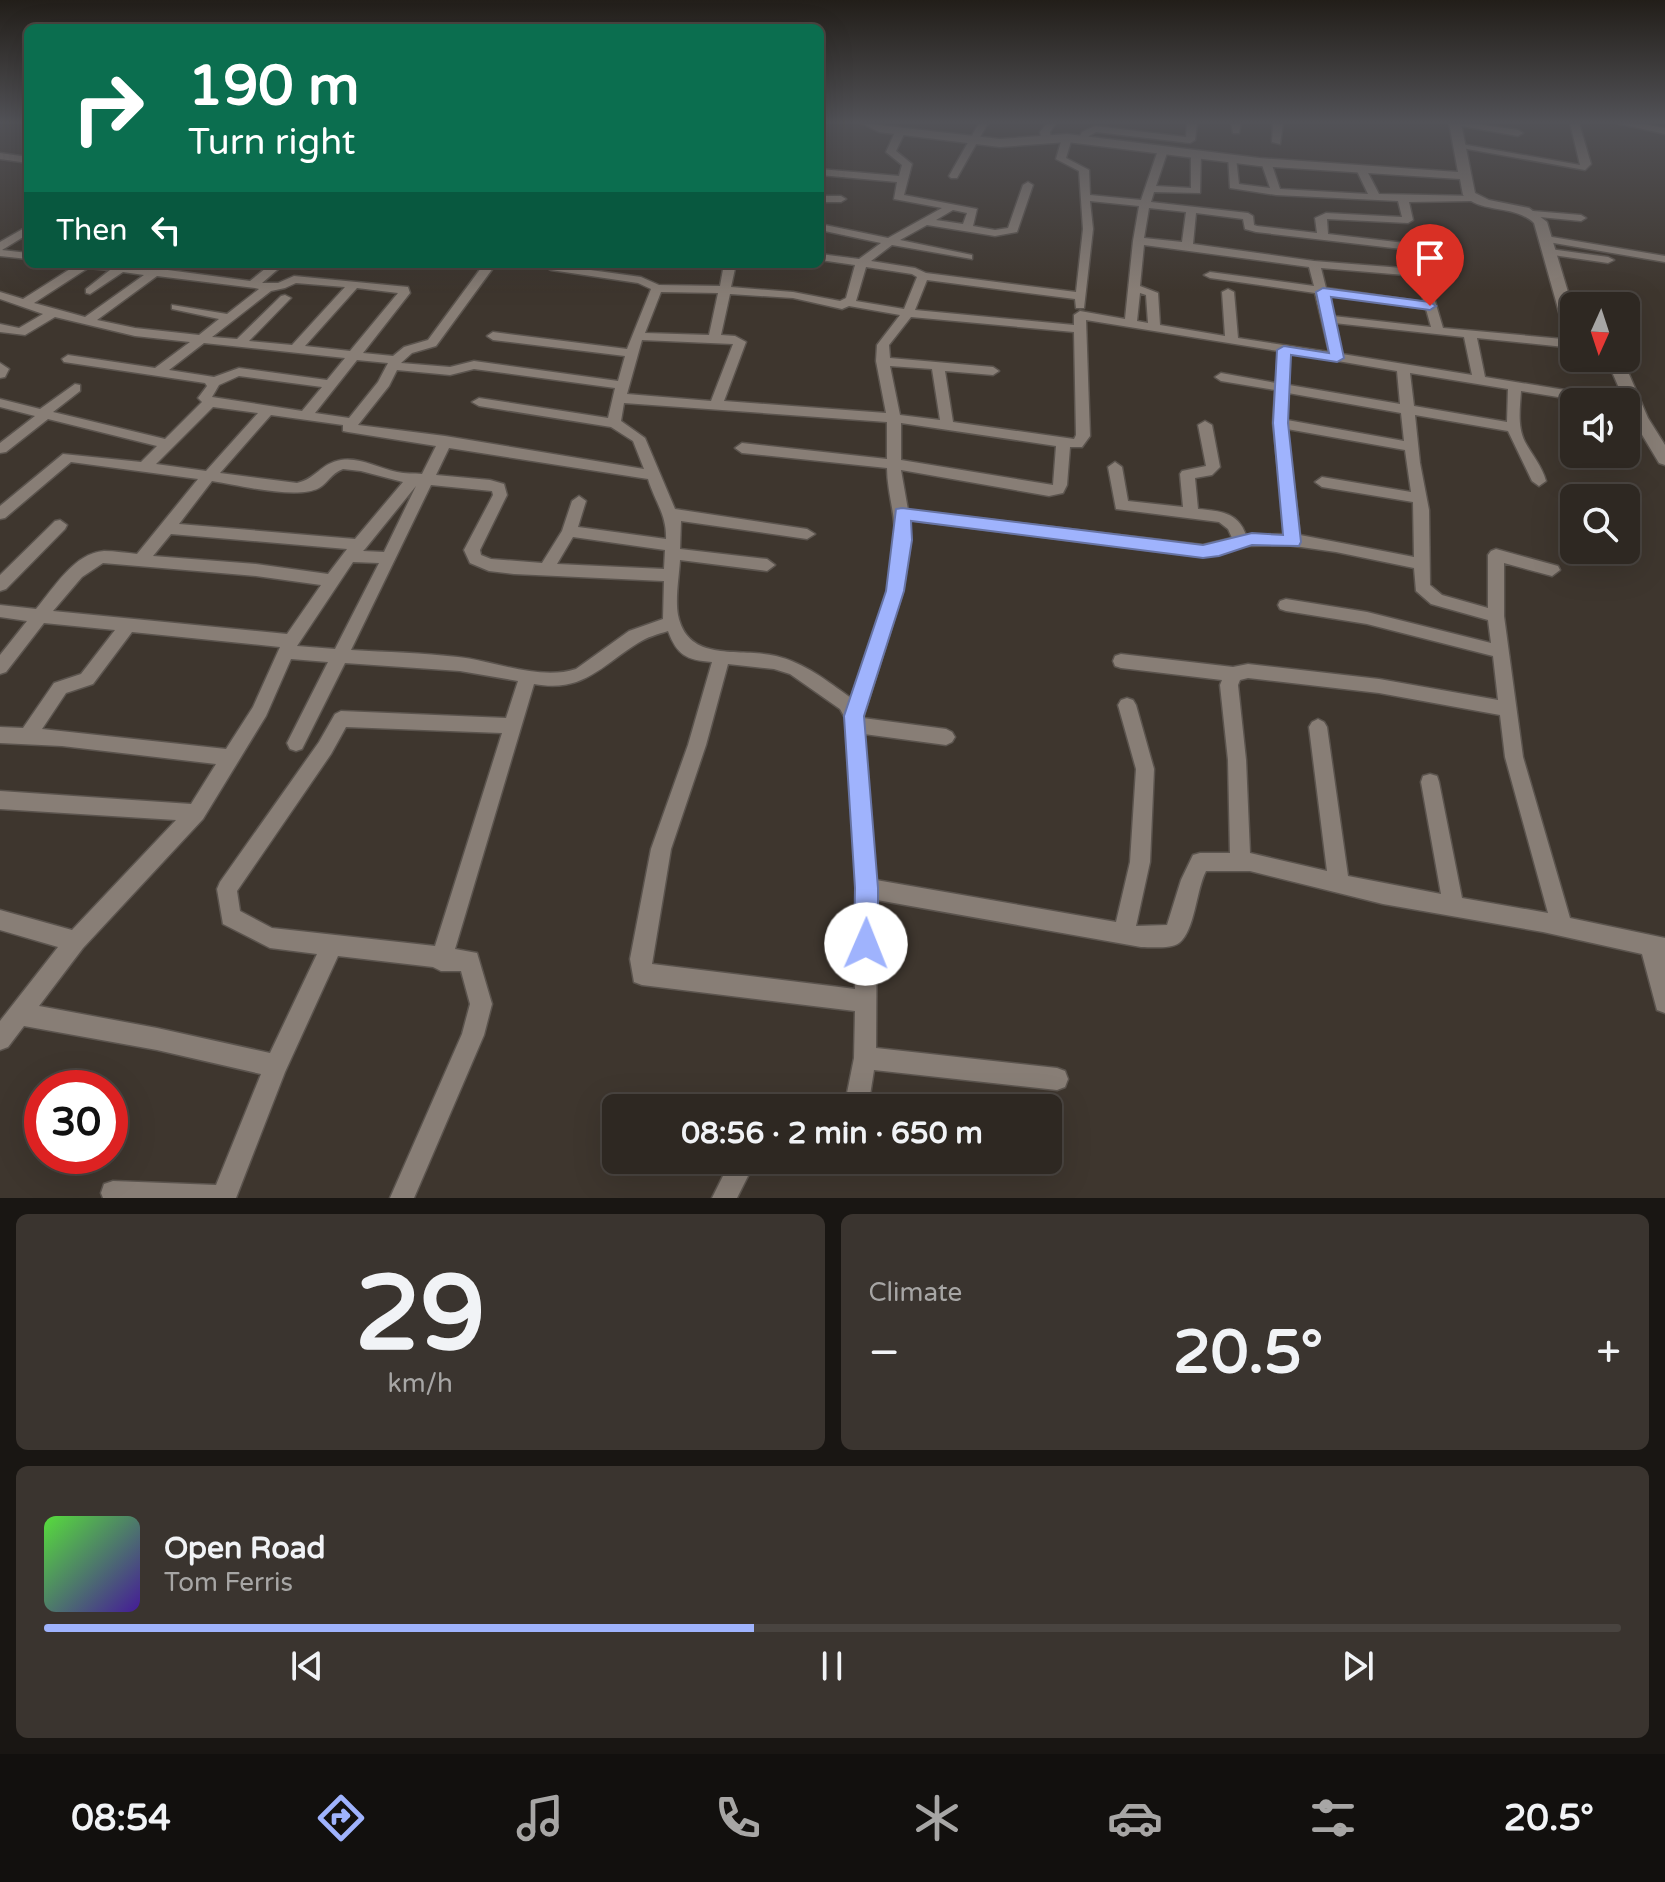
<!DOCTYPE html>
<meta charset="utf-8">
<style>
:root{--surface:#2e2822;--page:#3a342f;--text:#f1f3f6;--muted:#a7a6a5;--line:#494440;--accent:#9fb3fd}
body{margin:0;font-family:"Varela Round",sans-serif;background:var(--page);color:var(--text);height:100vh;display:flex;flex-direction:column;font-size:30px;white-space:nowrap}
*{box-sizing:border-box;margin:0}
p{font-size:26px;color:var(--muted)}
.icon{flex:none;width:44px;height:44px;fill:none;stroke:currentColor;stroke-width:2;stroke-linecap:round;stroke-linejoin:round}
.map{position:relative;height:1198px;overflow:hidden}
.drawer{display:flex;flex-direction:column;gap:16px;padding:16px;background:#191613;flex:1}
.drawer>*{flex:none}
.guide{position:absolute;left:24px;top:24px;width:800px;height:244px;border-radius:12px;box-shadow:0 8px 32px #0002,0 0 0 2px var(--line);background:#0b6e4f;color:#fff;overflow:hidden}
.needle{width:52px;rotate:183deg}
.controls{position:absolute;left:1560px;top:292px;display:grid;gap:16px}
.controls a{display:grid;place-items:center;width:80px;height:80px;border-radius:12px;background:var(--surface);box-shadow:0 8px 32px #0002,0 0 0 2px var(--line);font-size:40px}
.speed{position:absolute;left:24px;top:1070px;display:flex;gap:16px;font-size:40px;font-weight:700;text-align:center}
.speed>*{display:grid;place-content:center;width:104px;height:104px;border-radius:50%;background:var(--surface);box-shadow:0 8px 32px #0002,0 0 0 2px var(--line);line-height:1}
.speed .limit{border:12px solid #d22;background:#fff;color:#111}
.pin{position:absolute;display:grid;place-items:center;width:68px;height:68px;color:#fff;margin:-82px -34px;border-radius:50% 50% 50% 0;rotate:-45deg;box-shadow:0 0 8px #0007}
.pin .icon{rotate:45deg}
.me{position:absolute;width:88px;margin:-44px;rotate:1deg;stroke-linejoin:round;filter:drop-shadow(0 0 6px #0008)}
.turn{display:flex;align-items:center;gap:28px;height:168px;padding:0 32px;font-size:36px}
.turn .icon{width:104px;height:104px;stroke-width:2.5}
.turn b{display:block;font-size:56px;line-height:68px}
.then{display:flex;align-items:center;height:76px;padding:0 32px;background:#0003;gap:16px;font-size:30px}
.big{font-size:60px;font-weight:700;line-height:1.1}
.drawer .card{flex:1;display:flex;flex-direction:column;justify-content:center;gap:12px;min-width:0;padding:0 28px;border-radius:12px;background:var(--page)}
.drawer .dial{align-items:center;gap:0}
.dial b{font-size:104px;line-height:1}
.song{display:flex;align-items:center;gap:24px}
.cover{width:96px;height:96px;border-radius:12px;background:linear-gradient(135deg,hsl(110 70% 55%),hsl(260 70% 35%))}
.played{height:8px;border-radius:4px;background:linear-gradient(90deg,var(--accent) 45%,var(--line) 45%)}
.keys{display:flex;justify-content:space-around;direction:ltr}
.heat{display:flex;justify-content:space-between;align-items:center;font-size:44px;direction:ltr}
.drawer .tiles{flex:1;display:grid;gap:16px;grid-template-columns:1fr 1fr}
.card:last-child{grid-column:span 2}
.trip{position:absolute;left:602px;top:1094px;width:460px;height:80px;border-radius:12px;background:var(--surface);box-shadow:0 8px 32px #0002,0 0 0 2px var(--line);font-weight:700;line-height:80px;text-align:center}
.tabs{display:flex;height:128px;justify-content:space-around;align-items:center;background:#12100e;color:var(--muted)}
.tabs .icon{width:56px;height:56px}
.tabs .on{color:var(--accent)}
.tabs b{font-size:36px;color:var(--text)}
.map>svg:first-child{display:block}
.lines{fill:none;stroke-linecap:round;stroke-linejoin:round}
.street-casing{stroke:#5b544e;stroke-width:3}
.secondary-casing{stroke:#5b544e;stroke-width:3}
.street{fill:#887e76;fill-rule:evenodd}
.secondary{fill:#887e76;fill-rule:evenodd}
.route{fill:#9fb3fd;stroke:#6774a4;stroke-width:2}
</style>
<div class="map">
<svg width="1665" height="1198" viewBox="0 0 1665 1198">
<rect width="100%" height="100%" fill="#3e362e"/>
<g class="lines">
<defs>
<path id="street" d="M 979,123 L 988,123 L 957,178 L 951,178 L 949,176 Z
M 1047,123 L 1056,123 L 1050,132 L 1051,138 L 1046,141 L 1041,138 L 1040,132 Z
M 1187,123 L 1197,123 L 1195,140 L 1190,143 L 1096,132 L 1089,136 L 1086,142 L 1078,140 L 1082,132 L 1095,126 L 1186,137 Z
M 1231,123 L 1241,123 L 1239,133 L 1233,133 Z
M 1273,123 L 1283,123 L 1280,144 L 1272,142 Z
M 1470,123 L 1518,130 L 1523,133 L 1518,136 L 1450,124 Z
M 1570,123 L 1579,123 L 1591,164 L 1585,170 L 1456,147 L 1461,144 L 1580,165 Z
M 1616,123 L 1638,123 L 1665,128 L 1665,134 Z
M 900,129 L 905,132 L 896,151 L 912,164 L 904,195 L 977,209 L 973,226 L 995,230 L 1008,228 L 1023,185 L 1028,182 L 1033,185 L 1017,232 L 995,236 L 927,225 L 900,240 L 972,255 L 972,259 L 892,245 L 871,261 L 915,268 L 926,273 L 1076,292 L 1083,229 L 1079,171 L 1056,159 L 1062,138 L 1067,135 L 1072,138 L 1066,158 L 1089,170 L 1090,195 L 1141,200 L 1158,150 L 1163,147 L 1168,150 L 1156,186 L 1191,188 L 1191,154 L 1196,151 L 1201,154 L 1200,193 L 1154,192 L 1151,202 L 1248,213 L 1253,216 L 1254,225 L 1257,226 L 1317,233 L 1315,218 L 1326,213 L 1402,217 L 1398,201 L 1276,195 L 1230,188 L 1228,156 L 1236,158 L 1239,184 L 1270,188 L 1261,162 L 1266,159 L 1271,162 L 1280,189 L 1368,194 L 1356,169 L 1361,166 L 1366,169 L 1379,194 L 1475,196 L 1476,198 L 1471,201 L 1409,202 L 1413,220 L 1408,223 L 1327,219 L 1328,234 L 1405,243 L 1420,251 L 1443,328 L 1574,340 L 1574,348 L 1477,338 L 1485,377 L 1614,398 L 1621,402 L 1589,402 L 1521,391 C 1520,408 1517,426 1525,442 C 1532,455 1542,466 1546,481 L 1539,486 L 1532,481 L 1508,431 L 1415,415 L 1420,463 L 1429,510 L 1430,585 L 1442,595 L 1488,608 L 1488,555 L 1491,551 L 1496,549 L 1558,566 L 1560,570 L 1552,576 L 1504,563 L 1504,616 L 1523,757 L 1570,918 L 1665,938 L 1665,1013 L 1657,1010 L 1642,954 L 1543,932 L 1383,904 L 1250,871 L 1206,871 C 1196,890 1195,931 1179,943 C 1171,949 1151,947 1141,947 L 877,900 L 876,1048 L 1057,1068 L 1065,1071 L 1068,1079 L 1065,1087 L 1057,1090 L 874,1070 L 868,1108 L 844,1108 L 854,1058 L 855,1011 L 642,985 L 634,982 L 630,959 L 651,849 L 688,745 L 712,662 C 686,660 677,655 668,631 C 658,634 647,637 638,643 C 601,666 583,693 534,684 L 455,949 L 477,953 L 492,1004 L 484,1035 L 414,1198 L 390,1198 L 462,1034 L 470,1004 L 461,971 L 441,971 L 433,967 L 338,956 L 285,1072 L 236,1198 L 103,1198 L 101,1193 L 104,1184 L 113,1181 L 216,1185 L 261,1074 L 157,1050 L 24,1026 L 8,1047 L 0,1050 L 0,1021 L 58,947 L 0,930 L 0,910 L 72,930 L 176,820 L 0,809 L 0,791 L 191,804 L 216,764 L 62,746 L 0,743 L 0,727 L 23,728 L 54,683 L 81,674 L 115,630 L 44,623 L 6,672 L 0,674 L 0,655 L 27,621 L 0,617 L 0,605 L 36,609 C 54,588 74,553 104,551 C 115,551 127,553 137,554 L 198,479 L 71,462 L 5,518 L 0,519 L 0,506 L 63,454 L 141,462 L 157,446 L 48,419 L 6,452 L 0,453 L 0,443 L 35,416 L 0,407 L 0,399 L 40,409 L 75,384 L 80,385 L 80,391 L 53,412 L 165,439 L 202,402 L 198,398 L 207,386 L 205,383 L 64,362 L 62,359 L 68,355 L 155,368 L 190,342 L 135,336 L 55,317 L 25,335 L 0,332 L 0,324 L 19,328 L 43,314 L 0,299 L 0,292 L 23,299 L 78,264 L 123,264 L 250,281 L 271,264 L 284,264 L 262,283 L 278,283 L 294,276 L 408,287 L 410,293 L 363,353 L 393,356 L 404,347 L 428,340 L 484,264 L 496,264 L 436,346 L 412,353 L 401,363 L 450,367 L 474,361 L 618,381 L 625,356 L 493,340 L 487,336 L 493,332 L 627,349 L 651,289 L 638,283 L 551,270 L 545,267 L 547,264 L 641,277 L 659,285 L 720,286 L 724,264 L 736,264 L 731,287 L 793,292 L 840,301 L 846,298 L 855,265 L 820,260 L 820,254 L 859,259 L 881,243 L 820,230 L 820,224 L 888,238 L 942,208 L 894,199 L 897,182 L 820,175 L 820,169 L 899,176 L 902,165 L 886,152 L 895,132 ZM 1090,201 L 1139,206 L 1133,241 L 1125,319 L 1080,311 L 1074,315 L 1074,325 L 915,310 L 927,280 L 1075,299 L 1076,308 L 1084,308 L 1093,229 ZM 1149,208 L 1186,212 L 1182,242 L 1144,238 ZM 953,210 L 967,213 L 963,224 L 936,220 ZM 1196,213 L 1243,219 L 1245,229 L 1256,232 L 1402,249 L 1411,255 L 1415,269 L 1314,261 L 1193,244 ZM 1144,245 L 1309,267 L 1314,286 L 1210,272 L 1204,275 L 1210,278 L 1315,293 L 1329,352 L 1238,338 L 1234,292 L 1228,289 L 1222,292 L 1225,336 L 1160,325 L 1158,293 L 1140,286 ZM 866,267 L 912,274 L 917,277 L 904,309 L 856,301 ZM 88,268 L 110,270 L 86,289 L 86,293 L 90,294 L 123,272 L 144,275 L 85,317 L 34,303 ZM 1321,268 L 1417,276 L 1424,302 L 1326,288 ZM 157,276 L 255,288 L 259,289 L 227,314 L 172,305 L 172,309 L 219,319 L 199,335 L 135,328 L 97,320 ZM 296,283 L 345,287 L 292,345 L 249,341 L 289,300 L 291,298 L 285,295 L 281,296 L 237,339 L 212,337 L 271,291 L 285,288 ZM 357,288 L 398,293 L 350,351 L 305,346 ZM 661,292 L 718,293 L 709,335 L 645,333 ZM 1140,293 L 1146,295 L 1148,323 L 1137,321 ZM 730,294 L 793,298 L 842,309 L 849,306 L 900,315 L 877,345 L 876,361 L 886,413 L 724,401 L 746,342 L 735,336 L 721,335 ZM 1327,295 L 1426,309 L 1431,327 L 1333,316 ZM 911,317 L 1074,332 L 1076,435 L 1074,439 L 953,422 L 945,371 L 993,375 L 999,371 L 993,367 L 890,358 L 889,345 ZM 1086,320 L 1278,351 L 1276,383 L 1221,373 L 1215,377 L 1221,381 L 1275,390 L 1273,423 L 1285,534 L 1246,535 C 1238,512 1220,511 1198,509 L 1195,478 L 1212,475 L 1220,467 L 1212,425 L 1205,421 L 1198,425 L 1206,466 L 1182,471 L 1180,474 L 1183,507 L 1128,501 L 1122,467 L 1115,462 L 1108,467 L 1116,509 L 1219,522 L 1228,529 L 1232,538 L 1203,545 L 908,510 L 901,470 L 1049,496 L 1063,493 L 1067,485 L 1070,447 L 1082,447 L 1090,436 ZM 1334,323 L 1464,337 L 1472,375 L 1342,354 ZM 642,340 L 733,344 L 711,401 L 627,394 ZM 204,343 L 345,358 L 327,380 L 239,368 L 214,377 L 169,370 ZM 1290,353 L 1397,371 L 1400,404 L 1289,385 ZM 357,360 L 388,363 L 378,382 L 349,418 L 315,413 ZM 890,366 L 932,369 L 940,420 L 900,415 ZM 474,369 L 615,388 L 608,418 L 479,398 L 472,402 L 479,406 L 611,427 L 633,441 L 644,469 L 445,436 L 358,425 L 389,386 L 397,370 L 450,375 ZM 1410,373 L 1508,389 L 1507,422 L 1414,406 ZM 239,376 L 322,387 L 302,411 L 212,397 L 219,385 ZM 1288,393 L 1401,413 L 1404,441 L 1287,420 ZM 624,403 L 887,422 L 887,459 L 742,443 L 735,448 L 742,453 L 887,468 C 887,491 895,513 895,536 C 895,591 868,647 851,698 C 827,681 805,663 776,656 C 740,647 688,664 678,615 C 675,599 679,577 680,560 L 767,571 L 775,565 L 767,559 L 680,549 L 681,521 L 807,539 L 815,534 L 807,529 L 675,509 L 645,438 L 621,421 ZM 213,407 L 258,413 L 206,471 L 156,464 ZM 271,415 L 343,425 L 343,431 L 348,432 L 436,446 L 422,474 C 414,473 405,474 397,472 C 378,468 360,457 341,460 C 321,463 316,479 297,483 L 220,473 ZM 901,423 L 1056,446 L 1053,485 L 901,460 ZM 1287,429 L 1405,450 L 1411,492 L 1322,477 L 1315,482 L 1322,487 L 1413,502 L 1414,557 L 1300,535 ZM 449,448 L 648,479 C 655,502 667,515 666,539 L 578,527 L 586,501 L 579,496 L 572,501 L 562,531 L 542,563 L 491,559 L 481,555 L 480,550 L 507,495 L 504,484 L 490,480 L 436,475 ZM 343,469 L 361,471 L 403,482 L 355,539 L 179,524 L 212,481 C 238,485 297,500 319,488 C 329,482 330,474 343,469 ZM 431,485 L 492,491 L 493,495 L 464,550 L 470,563 L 489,571 L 514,574 L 664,581 L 663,619 L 629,631 L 576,669 C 540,681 495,661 458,657 C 423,653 387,652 351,650 ZM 416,486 L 384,552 L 363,551 L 365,549 ZM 910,520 L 1203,557 L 1244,546 L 1287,545 L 1336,552 L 1414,568 L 1416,591 L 1431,604 L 1488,620 L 1491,643 L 1367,612 L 1286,599 L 1280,601 L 1278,605 L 1280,609 L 1286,611 L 1367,624 L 1493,656 L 1498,700 L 1379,679 L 1248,664 L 1233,667 L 1121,654 L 1115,656 L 1113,661 L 1115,666 L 1121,668 L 1222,680 L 1220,685 L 1228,760 L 1230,853 L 1200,853 L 1193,855 L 1181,880 L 1167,925 L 1136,926 L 1150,862 L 1154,769 L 1136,705 L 1133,700 L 1127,698 L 1121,700 L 1118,705 L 1136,769 L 1130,862 L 1116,922 L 876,880 L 864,734 L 946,745 L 952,742 L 955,737 L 952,732 L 946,729 L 863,718 L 903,591 L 911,540 ZM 171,534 L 347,549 L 328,574 L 256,564 L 153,556 ZM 573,537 L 665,550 L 664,569 L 557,564 ZM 353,562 L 379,563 L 335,649 L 297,646 ZM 103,563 L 256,576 L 321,585 L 287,634 L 53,611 L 82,577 ZM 132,632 L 280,647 L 253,707 L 226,749 L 42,729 L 66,693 L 93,684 ZM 291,659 L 328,662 L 287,743 L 290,749 L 296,751 L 302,749 L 345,663 L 460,671 L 518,681 L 506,718 L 341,711 L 335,714 L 319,742 L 220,882 L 217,889 L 223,924 L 270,948 L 317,954 L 270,1053 L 157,1028 L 39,1006 L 83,948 L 203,819 L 266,716 ZM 728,664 L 774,669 L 790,674 L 840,709 L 845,718 L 857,888 L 855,989 L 652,964 L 671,849 L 706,745 ZM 1248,678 L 1379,693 L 1500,715 L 1505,757 L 1548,913 L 1462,898 L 1439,782 L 1437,776 L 1430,774 L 1423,776 L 1421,782 L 1441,894 L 1348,876 L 1327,727 L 1324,722 L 1318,719 L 1312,722 L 1309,727 L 1327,871 L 1250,853 L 1246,760 L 1238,685 L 1240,680 ZM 346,727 L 502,733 L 435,946 L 272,928 L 240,911 L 237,891 L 331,754 Z
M 0,153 L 28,157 L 28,163 L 0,159 Z
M 820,196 L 841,196 L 846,199 L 841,202 L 820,202 Z
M 1533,211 L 1581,215 L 1586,218 L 1581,221 L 1529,216 L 1529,212 Z
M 28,226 L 28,234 L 2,250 L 28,253 L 28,259 L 0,256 L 0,242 Z
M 1546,236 L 1665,256 L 1665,262 L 1542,241 L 1542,237 Z
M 1550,249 L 1608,257 L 1614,260 L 1608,263 L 1546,254 L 1545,252 Z
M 0,363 L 9,369 L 5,377 L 0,378 Z
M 60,520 L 67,525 L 65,529 L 6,589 L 0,591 L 0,575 L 55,521 Z
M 731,1160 L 756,1160 L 737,1198 L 712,1198 Z"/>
<path id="secondary" d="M 861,123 L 1000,139 L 1067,134 L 1259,158 L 1458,172 L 1449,123 L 1461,123 L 1475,193 L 1489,200 L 1529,208 L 1547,222 L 1574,312 L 1574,342 L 1566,337 L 1534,223 C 1514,204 1482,214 1463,195 L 1460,179 L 1259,166 L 1067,142 L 1000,147 L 879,132 Z
M 1606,358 L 1622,358 L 1648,418 L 1665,445 L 1665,465 L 1659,463 L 1632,418 Z"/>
</defs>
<use href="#street" class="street-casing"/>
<use href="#secondary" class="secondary-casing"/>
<use href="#street" class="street"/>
<use href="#secondary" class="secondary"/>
</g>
<linearGradient id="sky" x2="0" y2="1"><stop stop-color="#221e19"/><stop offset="0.42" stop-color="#525257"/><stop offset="1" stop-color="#525257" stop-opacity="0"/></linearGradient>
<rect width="1665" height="291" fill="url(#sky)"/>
<path class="route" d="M 1323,288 L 1430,302 L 1436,306 L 1430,310 L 1331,297 L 1344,358 L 1337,362 L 1291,355 L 1288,423 L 1301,542 L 1299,546 L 1252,545 L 1219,556 L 1203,558 L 911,521 L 912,540 L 904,591 L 864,716 L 878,888 L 878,944 L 874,953 L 866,956 L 857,953 L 854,944 L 855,888 L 844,716 L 886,591 L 896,509 L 902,508 L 1203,545 L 1252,533 L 1283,535 L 1273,423 L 1277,350 L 1284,346 L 1329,353 L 1316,292 Z"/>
</svg>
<div class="controls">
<a><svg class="needle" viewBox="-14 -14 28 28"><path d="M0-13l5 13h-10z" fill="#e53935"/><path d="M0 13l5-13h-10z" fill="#a7a6a5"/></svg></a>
<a><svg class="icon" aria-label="sound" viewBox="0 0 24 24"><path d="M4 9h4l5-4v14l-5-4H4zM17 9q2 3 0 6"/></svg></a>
<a><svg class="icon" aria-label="search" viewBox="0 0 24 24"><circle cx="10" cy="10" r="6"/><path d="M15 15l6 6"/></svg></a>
</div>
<div class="speed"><div class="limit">30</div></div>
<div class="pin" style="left:1430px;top:306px;background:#d93025"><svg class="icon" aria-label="arrive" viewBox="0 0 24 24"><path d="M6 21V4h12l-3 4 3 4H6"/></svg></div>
<svg class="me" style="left:866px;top:944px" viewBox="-20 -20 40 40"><circle r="19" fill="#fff"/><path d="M0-13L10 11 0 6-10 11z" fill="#9fb3fd"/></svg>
<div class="trip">08:56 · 2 min · 650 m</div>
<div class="guide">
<div class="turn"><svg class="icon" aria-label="right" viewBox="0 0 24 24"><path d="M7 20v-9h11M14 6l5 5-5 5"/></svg><div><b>190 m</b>Turn right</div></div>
<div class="then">Then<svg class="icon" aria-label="left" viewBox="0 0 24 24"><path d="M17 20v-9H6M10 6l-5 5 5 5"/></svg></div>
</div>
</div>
<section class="drawer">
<div class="tiles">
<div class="card dial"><b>29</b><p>km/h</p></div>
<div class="card"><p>Climate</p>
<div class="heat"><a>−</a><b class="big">20.5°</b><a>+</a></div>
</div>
<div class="card">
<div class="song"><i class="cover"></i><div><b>Open Road</b><p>Tom Ferris</p></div></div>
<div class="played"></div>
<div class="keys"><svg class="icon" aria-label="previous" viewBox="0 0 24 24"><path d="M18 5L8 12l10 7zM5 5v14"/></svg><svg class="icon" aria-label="pause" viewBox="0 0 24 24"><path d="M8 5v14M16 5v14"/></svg><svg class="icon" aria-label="next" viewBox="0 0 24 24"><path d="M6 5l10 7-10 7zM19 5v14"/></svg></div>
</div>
</div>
</section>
<nav class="tabs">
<b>08:54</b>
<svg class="icon on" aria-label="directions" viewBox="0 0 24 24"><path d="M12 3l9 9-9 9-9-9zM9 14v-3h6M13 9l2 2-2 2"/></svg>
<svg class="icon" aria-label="music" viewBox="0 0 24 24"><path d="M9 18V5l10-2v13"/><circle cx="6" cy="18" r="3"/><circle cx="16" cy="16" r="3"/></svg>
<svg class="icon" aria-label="phone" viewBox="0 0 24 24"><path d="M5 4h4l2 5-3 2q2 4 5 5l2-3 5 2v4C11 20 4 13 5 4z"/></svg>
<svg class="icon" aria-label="climate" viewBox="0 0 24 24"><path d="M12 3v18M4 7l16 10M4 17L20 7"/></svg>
<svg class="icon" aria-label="car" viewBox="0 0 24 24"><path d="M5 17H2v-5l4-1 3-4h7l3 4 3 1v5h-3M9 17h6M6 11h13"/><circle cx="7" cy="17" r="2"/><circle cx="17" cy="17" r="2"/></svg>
<svg class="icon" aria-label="filters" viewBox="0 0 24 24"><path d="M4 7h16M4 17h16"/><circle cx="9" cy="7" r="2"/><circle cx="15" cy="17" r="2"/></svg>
<b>20.5°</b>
</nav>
